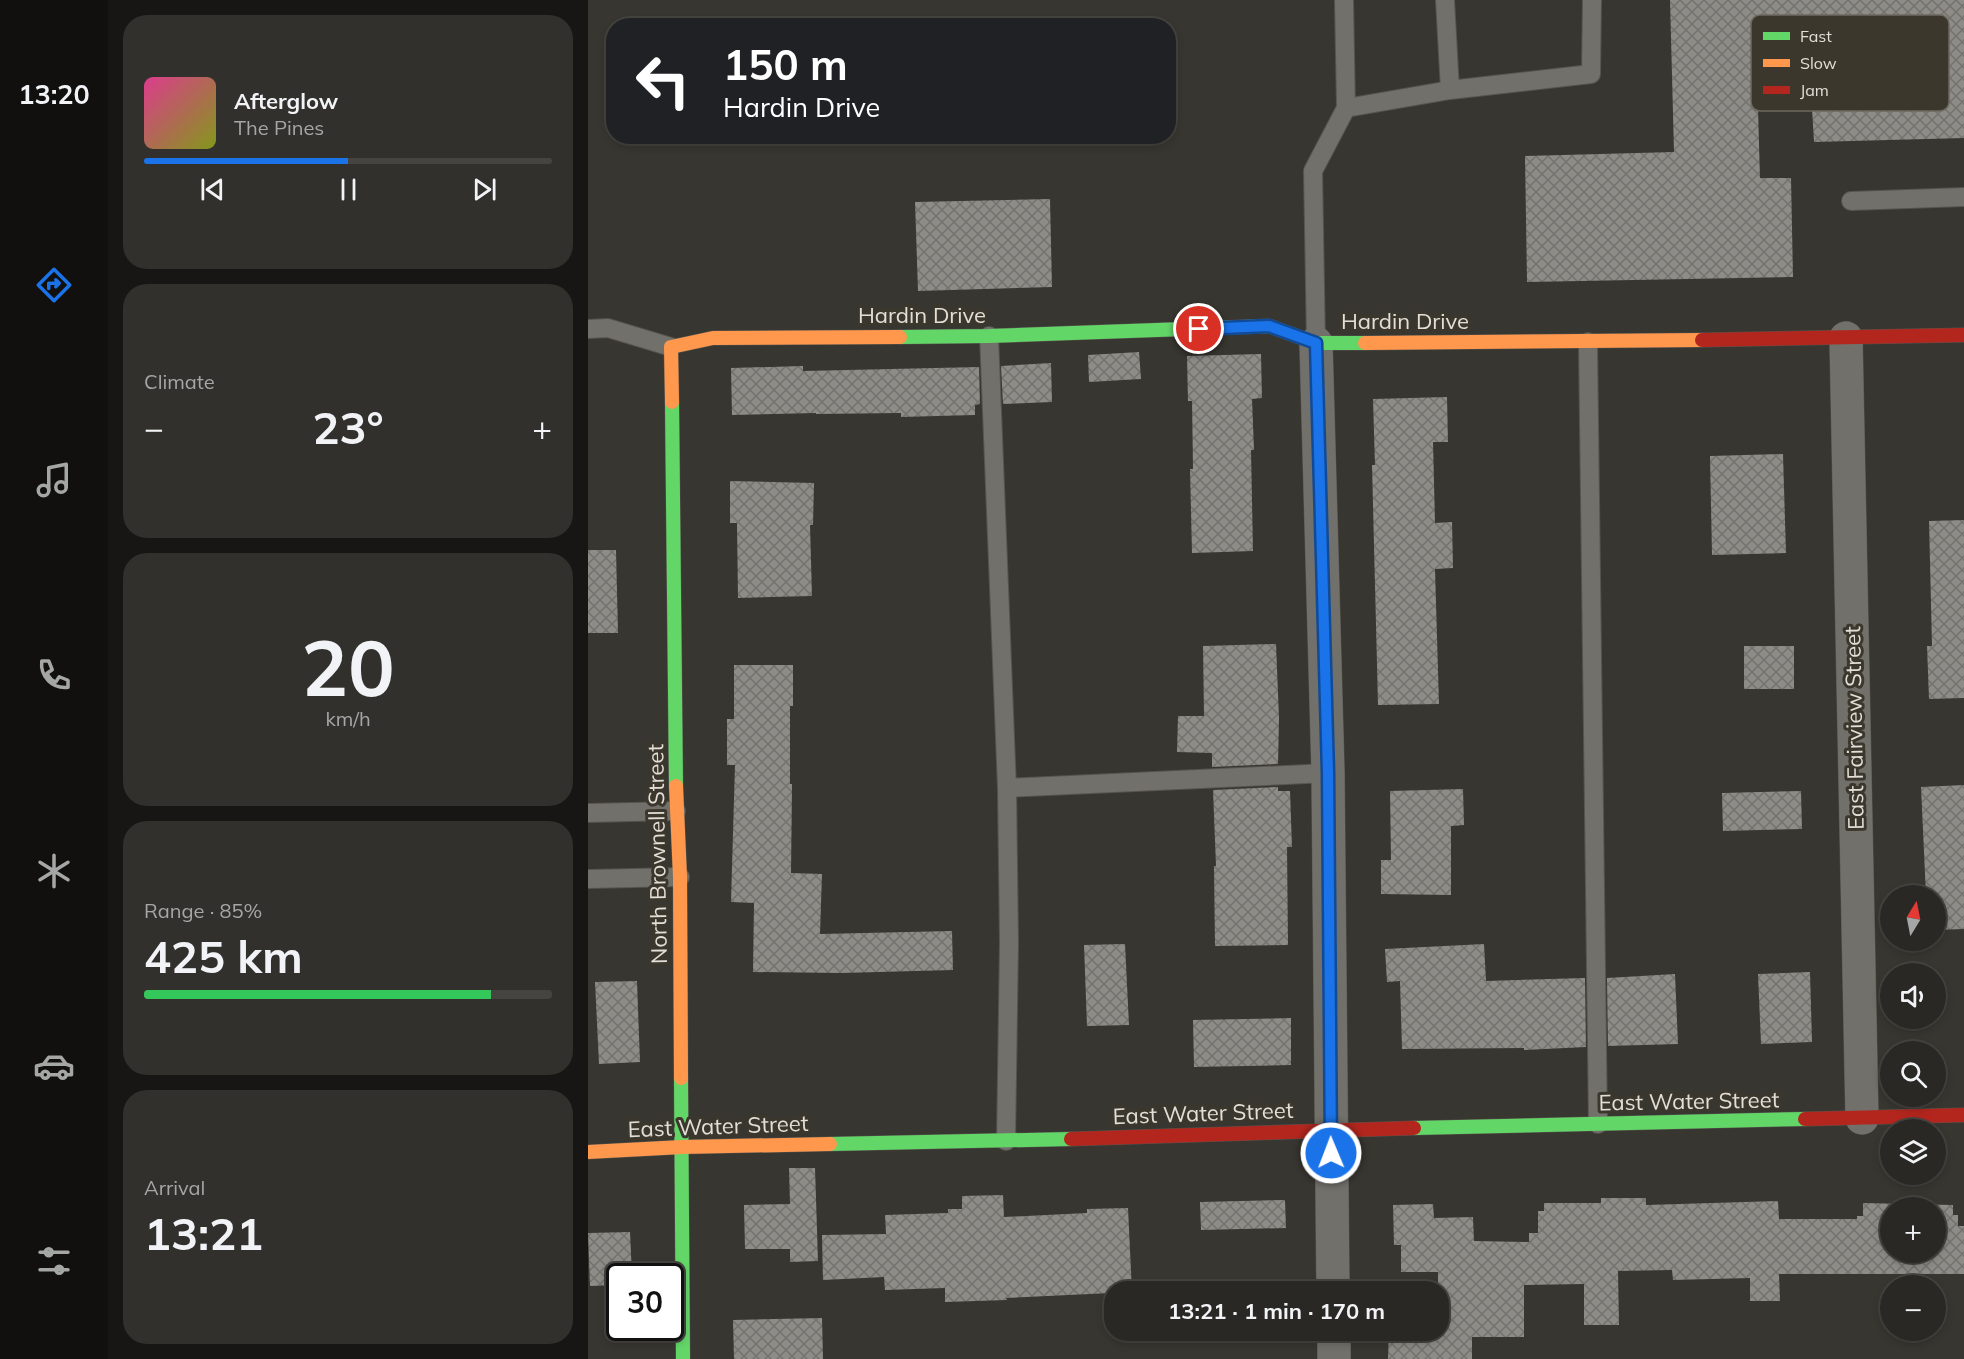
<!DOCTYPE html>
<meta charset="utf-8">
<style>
:root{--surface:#2a2824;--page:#32302c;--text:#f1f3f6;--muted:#a5a6a6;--line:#464441;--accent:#1a73e8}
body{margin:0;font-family:Mulish,sans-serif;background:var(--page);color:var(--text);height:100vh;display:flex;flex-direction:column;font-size:22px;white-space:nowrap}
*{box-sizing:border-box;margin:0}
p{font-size:20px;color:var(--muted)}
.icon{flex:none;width:33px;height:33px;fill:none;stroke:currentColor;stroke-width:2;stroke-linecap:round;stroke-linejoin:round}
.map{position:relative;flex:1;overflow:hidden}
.details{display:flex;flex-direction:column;gap:15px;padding:15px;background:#171614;width:480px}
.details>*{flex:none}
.hud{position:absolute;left:18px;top:18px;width:570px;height:126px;border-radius:24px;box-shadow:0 3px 9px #0003,0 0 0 2px var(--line);background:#202124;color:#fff;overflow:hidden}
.needle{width:39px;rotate:10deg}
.fabs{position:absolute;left:1292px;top:885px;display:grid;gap:12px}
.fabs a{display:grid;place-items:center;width:66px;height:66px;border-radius:50%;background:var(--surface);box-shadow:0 3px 9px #0003,0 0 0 2px var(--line);font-size:30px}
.speed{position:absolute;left:18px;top:1263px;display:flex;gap:12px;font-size:30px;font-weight:700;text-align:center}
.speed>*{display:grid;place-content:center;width:78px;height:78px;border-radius:50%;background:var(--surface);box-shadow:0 3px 9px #0003,0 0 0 2px var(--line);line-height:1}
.speed .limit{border:3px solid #111;border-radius:9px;background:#fff;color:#111}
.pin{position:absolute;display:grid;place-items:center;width:51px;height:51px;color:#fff;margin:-26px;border:3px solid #fff;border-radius:50%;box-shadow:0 2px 6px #0007}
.me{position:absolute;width:66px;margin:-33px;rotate:359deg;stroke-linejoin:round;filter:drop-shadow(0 0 4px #0008)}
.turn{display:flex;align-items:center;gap:21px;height:126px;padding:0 18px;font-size:27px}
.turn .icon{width:78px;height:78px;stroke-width:2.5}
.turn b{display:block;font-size:42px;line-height:51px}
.big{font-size:45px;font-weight:700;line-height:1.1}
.details .tile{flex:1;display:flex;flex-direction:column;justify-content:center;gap:9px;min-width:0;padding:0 21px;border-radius:24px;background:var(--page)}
.details .dial{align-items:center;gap:0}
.dial b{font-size:78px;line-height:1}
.song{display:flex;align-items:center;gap:18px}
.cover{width:72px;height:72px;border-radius:9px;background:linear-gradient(135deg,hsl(330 70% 55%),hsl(70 70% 35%))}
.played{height:6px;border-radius:3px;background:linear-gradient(90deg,var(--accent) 50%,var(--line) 50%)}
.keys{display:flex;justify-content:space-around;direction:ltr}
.heat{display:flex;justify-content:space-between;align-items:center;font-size:33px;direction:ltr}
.charge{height:9px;border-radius:4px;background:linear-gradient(90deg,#34c759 85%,var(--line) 0)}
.trip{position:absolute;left:516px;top:1281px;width:345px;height:60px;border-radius:24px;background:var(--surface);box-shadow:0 3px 9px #0003,0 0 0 2px var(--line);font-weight:700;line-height:60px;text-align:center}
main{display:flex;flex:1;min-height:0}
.tabs{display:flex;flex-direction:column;width:108px;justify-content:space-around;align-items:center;background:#11100e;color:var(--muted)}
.tabs .icon{width:42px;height:42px}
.tabs .active{color:var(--accent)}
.tabs b{font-size:27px;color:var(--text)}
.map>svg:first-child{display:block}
.building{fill:url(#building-cross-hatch);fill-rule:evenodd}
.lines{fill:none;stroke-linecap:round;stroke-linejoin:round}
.lane-casing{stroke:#56544e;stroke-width:20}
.street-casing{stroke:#56544e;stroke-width:34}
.fast-casing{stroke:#56544e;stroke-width:15}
.slow-casing{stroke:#56544e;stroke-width:15}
.jam-casing{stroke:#56544e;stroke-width:15}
.lane{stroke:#72706b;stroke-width:18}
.street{stroke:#72706b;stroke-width:33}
.fast{stroke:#63d668;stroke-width:14}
.slow{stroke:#ff974d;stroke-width:14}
.jam{stroke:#b3261e;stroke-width:14}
.route-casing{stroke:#114b97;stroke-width:15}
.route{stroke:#1a73e8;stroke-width:10}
.labels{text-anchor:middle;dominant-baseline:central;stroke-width:6;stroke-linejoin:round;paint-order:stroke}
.street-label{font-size:22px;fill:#e2ded8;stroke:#3c372c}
.key{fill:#3c372c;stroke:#6e6960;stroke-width:1.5}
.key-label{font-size:16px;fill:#e2ded8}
</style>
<main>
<nav class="tabs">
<b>13:20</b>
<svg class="icon active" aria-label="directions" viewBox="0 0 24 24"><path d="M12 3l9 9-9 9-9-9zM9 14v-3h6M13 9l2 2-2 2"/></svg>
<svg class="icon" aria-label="music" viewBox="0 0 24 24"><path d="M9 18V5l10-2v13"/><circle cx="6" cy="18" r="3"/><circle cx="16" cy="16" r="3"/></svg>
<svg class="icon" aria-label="phone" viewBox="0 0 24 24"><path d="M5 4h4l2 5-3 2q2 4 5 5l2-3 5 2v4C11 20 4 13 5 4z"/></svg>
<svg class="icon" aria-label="climate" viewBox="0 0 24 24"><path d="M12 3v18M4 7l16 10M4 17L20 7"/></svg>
<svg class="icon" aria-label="car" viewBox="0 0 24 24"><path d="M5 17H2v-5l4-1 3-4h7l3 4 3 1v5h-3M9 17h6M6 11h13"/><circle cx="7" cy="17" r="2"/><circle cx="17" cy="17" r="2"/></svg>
<svg class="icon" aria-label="filters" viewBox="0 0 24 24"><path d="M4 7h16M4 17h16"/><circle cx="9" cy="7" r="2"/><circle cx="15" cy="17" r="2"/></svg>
</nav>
<section class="details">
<div class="tile">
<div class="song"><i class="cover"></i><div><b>Afterglow</b><p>The Pines</p></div></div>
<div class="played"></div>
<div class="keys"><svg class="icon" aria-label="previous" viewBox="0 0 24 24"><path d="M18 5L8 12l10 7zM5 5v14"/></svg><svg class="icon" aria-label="pause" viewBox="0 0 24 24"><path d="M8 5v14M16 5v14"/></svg><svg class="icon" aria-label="next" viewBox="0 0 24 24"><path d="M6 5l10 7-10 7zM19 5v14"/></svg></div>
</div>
<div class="tile"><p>Climate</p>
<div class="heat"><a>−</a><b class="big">23°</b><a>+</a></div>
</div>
<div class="tile dial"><b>20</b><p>km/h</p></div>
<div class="tile"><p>Range · 85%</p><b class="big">425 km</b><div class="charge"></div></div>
<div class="tile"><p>Arrival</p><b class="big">13:21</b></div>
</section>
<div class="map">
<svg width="1376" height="1359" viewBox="0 0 1376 1359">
<defs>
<pattern id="building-cross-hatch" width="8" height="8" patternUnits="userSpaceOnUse" patternTransform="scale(1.5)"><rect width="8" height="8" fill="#8e8c87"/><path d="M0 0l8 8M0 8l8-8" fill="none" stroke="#74726e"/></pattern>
</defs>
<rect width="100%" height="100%" fill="#383630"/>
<path class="building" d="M 1082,0 L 1376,0 L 1376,138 L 1226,142 L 1224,108 L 1170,109 L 1172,178 L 1203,178 L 1205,277 L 939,282 L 937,156 L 1086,152 Z
M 462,199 L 464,287 L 330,291 L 327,202 Z
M 551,352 L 553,379 L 501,382 L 500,355 Z
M 673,354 L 674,398 L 664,399 L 666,450 L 663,450 L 665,551 L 604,553 L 602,469 L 605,469 L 604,401 L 600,401 L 599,356 Z
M 463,363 L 464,402 L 415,404 L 413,366 Z
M 215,366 L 215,371 L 391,367 L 392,404 L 387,405 L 387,415 L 313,417 L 313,413 L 228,414 L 228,413 L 144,415 L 143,368 Z
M 859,397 L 860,442 L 845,442 L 847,523 L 864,522 L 865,568 L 847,569 L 851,704 L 790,705 L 784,465 L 787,465 L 785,399 Z
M 1195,454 L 1198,553 L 1124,555 L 1122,456 Z
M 142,481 L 226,483 L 225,525 L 222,525 L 224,596 L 150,598 L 149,523 L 142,523 Z
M 1376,520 L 1376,698 L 1341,699 L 1339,646 L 1344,646 L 1341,521 Z
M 0,550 L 28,550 L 30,633 L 0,633 Z
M 688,644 L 691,718 L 690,764 L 624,767 L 624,753 L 589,752 L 590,716 L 616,716 L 615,646 Z
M 1156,646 L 1206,646 L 1206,689 L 1156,689 Z
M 146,665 L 205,665 L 205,706 L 202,706 L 202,784 L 204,784 L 203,873 L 234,874 L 232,934 L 364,931 L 365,970 L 253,973 L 165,972 L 166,903 L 143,902 L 147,765 L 139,765 L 139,719 L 146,719 Z
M 1376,785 L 1376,929 L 1347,930 L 1347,896 L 1338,896 L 1333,787 Z
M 690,787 L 690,791 L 702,791 L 704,847 L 699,847 L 700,945 L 627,946 L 626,866 L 628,866 L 625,790 Z
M 875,789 L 876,825 L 863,826 L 863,895 L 793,894 L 793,860 L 803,860 L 802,791 Z
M 1213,791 L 1214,829 L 1135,831 L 1134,793 Z
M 537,944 L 541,1025 L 499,1026 L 496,945 Z
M 896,944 L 898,981 L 997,978 L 998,1047 L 936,1050 L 936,1048 L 814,1049 L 812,981 L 799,982 L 797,949 Z
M 1222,972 L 1224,1042 L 1173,1044 L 1170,974 Z
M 1087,974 L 1090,1044 L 1020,1046 L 1019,978 Z
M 49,981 L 52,1062 L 11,1064 L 7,982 Z
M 703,1018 L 703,1065 L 606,1067 L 605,1020 Z
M 201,1168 L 227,1168 L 230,1261 L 202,1262 L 202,1249 L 157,1249 L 156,1205 L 202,1204 Z
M 415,1195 L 416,1217 L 499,1213 L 499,1209 L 540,1208 L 544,1292 L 418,1298 L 419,1300 L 357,1302 L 357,1288 L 297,1290 L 296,1277 L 235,1280 L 234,1235 L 298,1234 L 297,1215 L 360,1213 L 360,1209 L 374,1209 L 374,1196 Z
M 1013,1198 L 1058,1198 L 1058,1205 L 1190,1201 L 1191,1219 L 1269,1219 L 1269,1216 L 1275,1216 L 1275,1203 L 1365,1205 L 1365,1215 L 1370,1215 L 1370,1226 L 1376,1226 L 1376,1274 L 1191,1274 L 1192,1301 L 1162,1301 L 1162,1278 L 1085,1280 L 1084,1270 L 1030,1271 L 1031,1325 L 996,1325 L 996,1284 L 936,1285 L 936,1337 L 884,1337 L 884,1359 L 800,1359 L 801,1330 L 850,1330 L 850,1272 L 813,1272 L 813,1245 L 806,1245 L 805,1205 L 845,1204 L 846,1218 L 885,1217 L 886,1241 L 941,1242 L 941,1233 L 950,1233 L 950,1211 L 956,1211 L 956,1203 L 1013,1203 ZM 1302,1208 L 1347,1208 L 1347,1252 L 1302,1252 Z
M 697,1200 L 698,1228 L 613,1230 L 612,1202 Z
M 42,1232 L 44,1276 L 32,1276 L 32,1285 L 2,1286 L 0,1233 Z
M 234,1318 L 235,1359 L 146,1359 L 145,1320 Z"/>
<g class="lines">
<defs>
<path id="lane" d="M 862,90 L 1003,74 L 1004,0
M 758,108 L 862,90 L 857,0
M 1263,201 L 1376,197
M 0,329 L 20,328 L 83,347
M 401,336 L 419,788 L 421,943 L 418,1141
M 1000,342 L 1010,1124
M 728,343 L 725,171 L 758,108 L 756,0
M 419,788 L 740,773
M 0,813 L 88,811
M 0,879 L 92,877"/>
<path id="street" d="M 1258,338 L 1274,1118
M 728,343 L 740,773 L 745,1292
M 746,1330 L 746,1359"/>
<path id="fast" d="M 312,337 L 401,336 L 681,326 L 728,343 L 777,343
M 84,402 L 88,786
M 93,1078 L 95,1359
M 826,1128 L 1217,1119
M 242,1144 L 483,1139"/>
<path id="slow" d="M 777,343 L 1114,340
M 84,402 L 83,347 L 125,338 L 312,337
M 88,786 L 92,877 L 93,1078
M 0,1152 L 94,1147 L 242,1144"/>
<path id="jam" d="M 1114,340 L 1376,335
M 1217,1119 L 1376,1115
M 483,1139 L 826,1128"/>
</defs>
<use href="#lane" class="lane-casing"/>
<use href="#street" class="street-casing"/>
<use href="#fast" class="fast-casing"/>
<use href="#slow" class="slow-casing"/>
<use href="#jam" class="jam-casing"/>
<use href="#lane" class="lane"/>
<use href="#street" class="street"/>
<use href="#fast" class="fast"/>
<use href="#slow" class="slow"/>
<use href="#jam" class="jam"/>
</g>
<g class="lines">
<defs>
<path id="route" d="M 611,329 L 681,326 L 728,343 L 740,773 L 743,1153"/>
</defs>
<use href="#route" class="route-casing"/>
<use href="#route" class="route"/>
</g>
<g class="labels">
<g class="street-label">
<text x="334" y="315">Hardin Drive</text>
<text x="817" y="321">Hardin Drive</text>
<text transform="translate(1266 728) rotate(-91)">East Fairview Street</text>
<text transform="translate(69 854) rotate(-91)">North Brownell Street</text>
<text transform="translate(1101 1101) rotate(-1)">East Water Street</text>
<text transform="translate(615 1113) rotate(-2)">East Water Street</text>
<text transform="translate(130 1126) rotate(-2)">East Water Street</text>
</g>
</g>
<rect x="1163" y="15" width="198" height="96" rx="9" class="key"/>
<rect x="1175" y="32" width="27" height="8" fill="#63d668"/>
<rect x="1175" y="59" width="27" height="8" fill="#ff974d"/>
<rect x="1175" y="86" width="27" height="8" fill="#b3261e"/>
<g class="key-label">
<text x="1212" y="42">Fast</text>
<text x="1212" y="69">Slow</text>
<text x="1212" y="96">Jam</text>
</g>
</svg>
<div class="fabs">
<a><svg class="needle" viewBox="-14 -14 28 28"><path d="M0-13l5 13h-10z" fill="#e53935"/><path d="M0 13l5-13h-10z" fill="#a5a6a6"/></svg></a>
<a><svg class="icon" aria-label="sound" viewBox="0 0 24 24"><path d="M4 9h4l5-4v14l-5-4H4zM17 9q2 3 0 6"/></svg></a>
<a><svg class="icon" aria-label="search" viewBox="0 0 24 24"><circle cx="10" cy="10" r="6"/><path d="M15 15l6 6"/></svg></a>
<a><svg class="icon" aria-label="layers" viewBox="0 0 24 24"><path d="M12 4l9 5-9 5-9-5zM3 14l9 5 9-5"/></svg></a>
<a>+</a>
<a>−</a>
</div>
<div class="speed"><div class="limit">30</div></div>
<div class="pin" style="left:611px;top:329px;background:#d93025"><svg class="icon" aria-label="arrive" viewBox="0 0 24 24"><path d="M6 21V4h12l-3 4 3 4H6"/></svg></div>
<svg class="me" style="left:743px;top:1153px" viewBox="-20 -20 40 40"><circle r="17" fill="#1a73e8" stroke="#fff" stroke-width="3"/><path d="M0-11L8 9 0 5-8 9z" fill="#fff"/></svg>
<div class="trip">13:21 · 1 min · 170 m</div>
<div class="hud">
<div class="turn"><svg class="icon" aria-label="left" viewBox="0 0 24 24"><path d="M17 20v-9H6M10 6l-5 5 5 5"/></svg><div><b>150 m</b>Hardin Drive</div></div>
</div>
</div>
</main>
